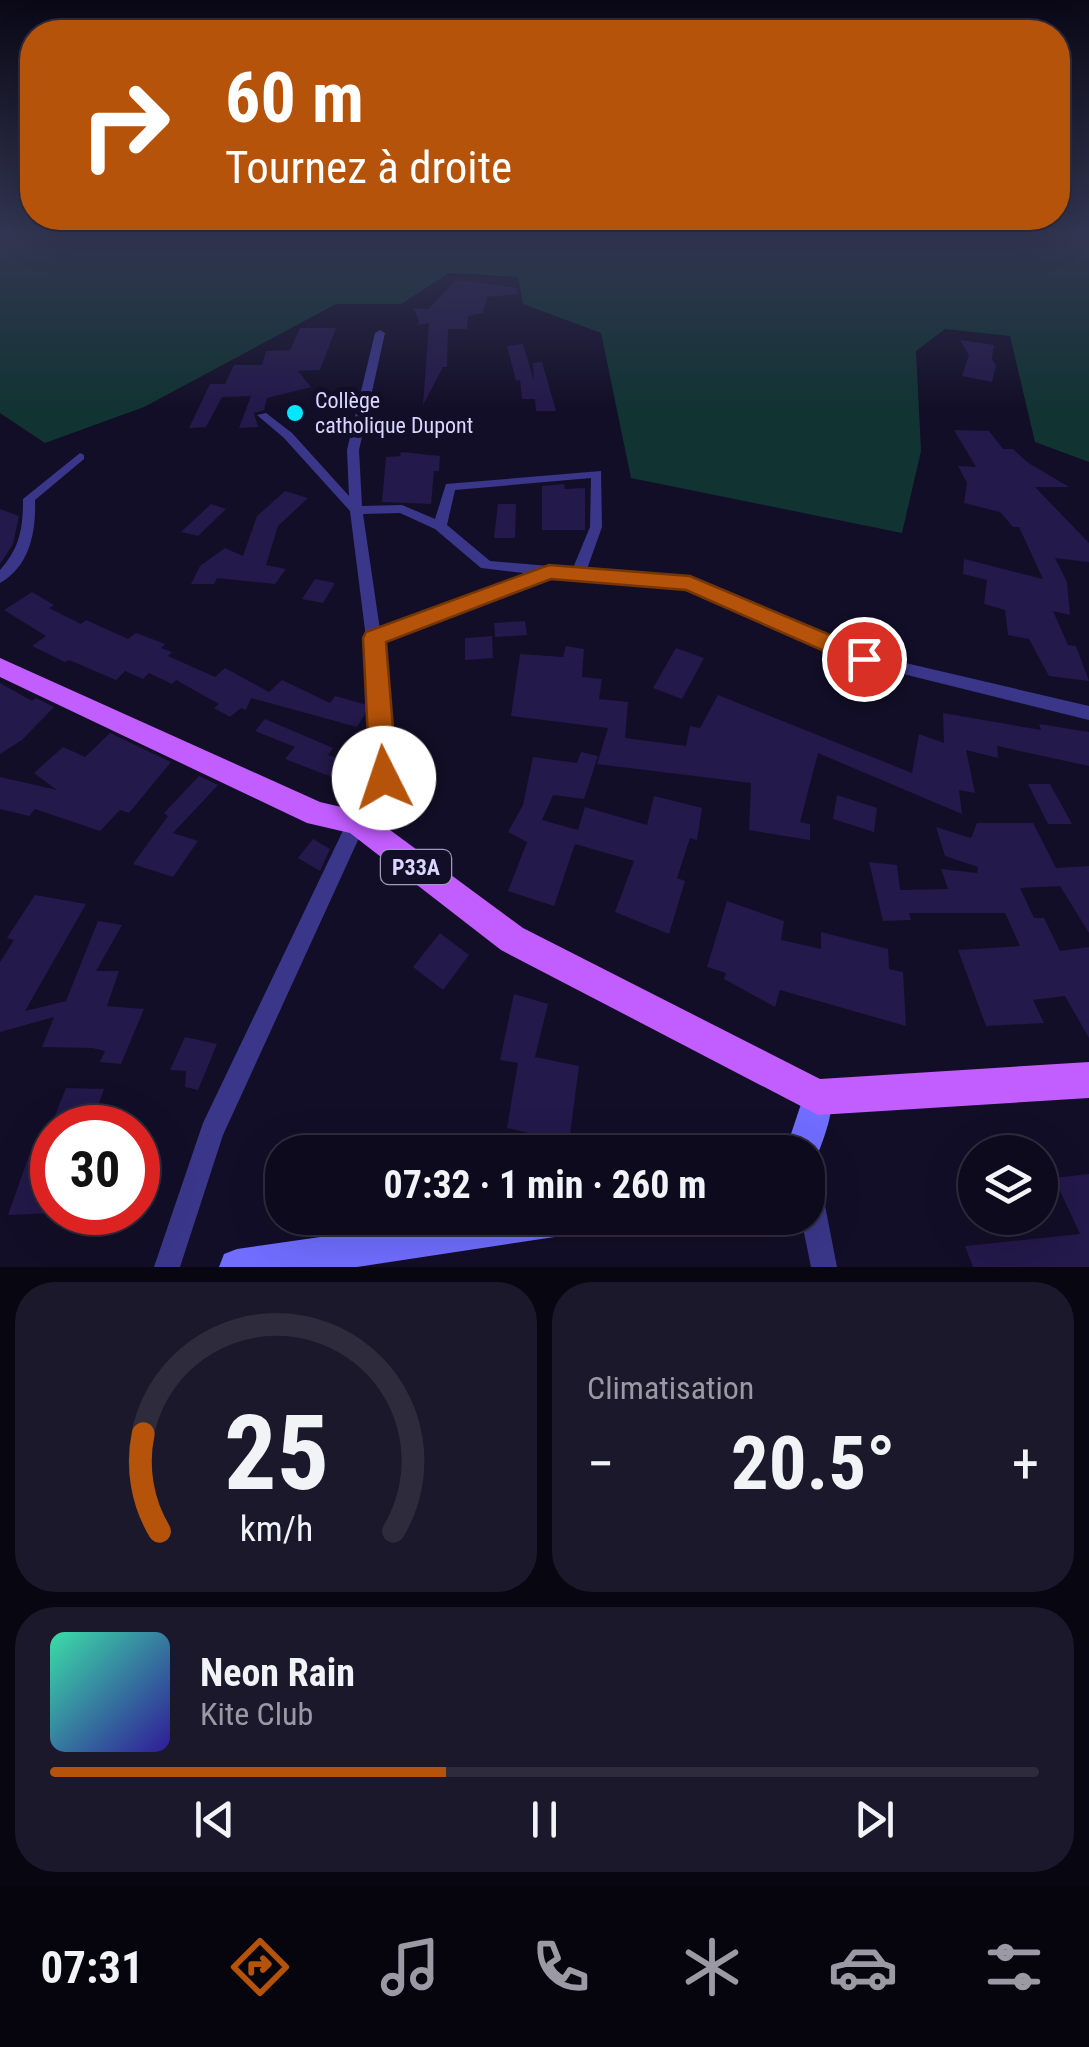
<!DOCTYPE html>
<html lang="fr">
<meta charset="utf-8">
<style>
:root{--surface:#0e0a1e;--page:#1c182b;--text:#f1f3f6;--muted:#9b9aa4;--line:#2e2b3c;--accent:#b45309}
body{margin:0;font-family:"Roboto Condensed",sans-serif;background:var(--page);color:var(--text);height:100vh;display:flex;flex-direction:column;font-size:38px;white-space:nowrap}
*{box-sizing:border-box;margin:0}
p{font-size:32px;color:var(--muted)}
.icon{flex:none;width:55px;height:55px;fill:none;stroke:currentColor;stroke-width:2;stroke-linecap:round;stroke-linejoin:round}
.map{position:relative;height:1267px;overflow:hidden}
.drawer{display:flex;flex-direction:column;gap:15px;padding:15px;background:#080610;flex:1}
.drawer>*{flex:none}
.banner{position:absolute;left:20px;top:20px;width:1050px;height:210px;border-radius:40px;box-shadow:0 10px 40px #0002,0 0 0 2px var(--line);background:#b45309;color:#fff;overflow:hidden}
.buttons{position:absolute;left:958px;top:1135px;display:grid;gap:20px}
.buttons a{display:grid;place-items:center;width:100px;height:100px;border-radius:50%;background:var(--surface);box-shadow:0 10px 40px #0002,0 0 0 2px var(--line);font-size:50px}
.speed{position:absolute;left:30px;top:1105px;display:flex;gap:20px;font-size:50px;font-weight:700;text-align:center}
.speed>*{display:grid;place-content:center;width:130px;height:130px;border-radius:50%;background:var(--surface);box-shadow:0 10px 40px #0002,0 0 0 2px var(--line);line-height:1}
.speed .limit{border:15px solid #d22;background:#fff;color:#111}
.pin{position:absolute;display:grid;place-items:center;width:85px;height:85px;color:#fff;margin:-42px;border:5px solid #fff;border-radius:50%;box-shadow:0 2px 10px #0007}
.me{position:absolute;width:110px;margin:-55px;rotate:356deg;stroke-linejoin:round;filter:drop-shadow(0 0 8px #0008)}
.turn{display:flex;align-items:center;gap:35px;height:210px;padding:0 40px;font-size:45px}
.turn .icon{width:130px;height:130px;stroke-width:2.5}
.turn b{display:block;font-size:70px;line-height:85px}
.big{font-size:75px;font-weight:700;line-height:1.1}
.drawer .tile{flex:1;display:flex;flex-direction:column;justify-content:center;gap:15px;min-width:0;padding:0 35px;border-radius:40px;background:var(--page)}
.drawer .dial{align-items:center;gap:0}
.dial svg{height:260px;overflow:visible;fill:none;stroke:var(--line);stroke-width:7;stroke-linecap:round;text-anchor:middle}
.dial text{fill:var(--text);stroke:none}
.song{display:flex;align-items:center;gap:30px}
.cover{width:120px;height:120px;border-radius:15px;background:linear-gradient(135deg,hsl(160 70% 55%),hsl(250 70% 35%))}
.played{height:10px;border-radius:5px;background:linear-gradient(90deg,var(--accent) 40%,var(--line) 40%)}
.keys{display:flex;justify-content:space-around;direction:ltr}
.heat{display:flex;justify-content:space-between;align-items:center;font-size:55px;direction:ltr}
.drawer .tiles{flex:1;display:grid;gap:15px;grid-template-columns:1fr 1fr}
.tile:last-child{grid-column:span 2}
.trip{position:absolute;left:265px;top:1135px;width:560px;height:100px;border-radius:40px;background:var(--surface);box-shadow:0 10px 40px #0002,0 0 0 2px var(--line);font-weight:700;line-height:100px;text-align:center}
.dock{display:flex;height:160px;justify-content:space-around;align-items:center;background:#06040c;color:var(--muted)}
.dock .icon{width:70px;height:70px}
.dock .selected{color:var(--accent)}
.dock b{font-size:45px;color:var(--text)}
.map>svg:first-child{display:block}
.green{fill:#113332}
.building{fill:#23194a}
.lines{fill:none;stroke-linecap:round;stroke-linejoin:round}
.street{fill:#3a378a;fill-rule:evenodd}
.secondary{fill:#706dff;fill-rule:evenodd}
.primary{fill:#c25dff;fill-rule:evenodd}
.route{fill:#b45309;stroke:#753606;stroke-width:2.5}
.poi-dot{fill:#02e6ff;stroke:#130e28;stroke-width:4}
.labels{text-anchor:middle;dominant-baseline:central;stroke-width:10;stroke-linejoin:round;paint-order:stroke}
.far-poi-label{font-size:22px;fill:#dad6ff;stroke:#130e28;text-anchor:start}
.shield{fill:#130e28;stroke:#9e9abe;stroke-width:2.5}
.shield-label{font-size:22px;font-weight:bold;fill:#dad6ff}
</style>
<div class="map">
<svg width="1089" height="1267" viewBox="0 0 1089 1267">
<rect width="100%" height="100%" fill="#130e28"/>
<path class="green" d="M 0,232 L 1089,232 L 1089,462 L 1035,442 L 1010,336 L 945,329 L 916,351 L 921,451 L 902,533 L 631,478 L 601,333 L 523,304 L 518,277 L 449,273 L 401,304 L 336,304 L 144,407 L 45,443 L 0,413 Z"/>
<path class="building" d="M 468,281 L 517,288 L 517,294 L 487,297 L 483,313 L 468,316 L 467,329 L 448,329 L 447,367 L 443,367 L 423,405 L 429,323 L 417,325 L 419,321 L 413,308 L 428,309 L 454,282 Z
M 300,328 L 336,328 L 320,370 L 298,371 L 311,387 L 267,398 L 264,410 L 254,413 L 258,427 L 239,428 L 251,396 L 222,397 L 206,427 L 189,428 L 210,384 L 225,384 L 234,365 L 262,365 L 266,351 L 290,350 Z
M 960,340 L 994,345 L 992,359 L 996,366 L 992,382 L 962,376 L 969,355 Z
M 523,344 L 534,381 L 533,363 L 542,362 L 556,411 L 536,411 L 535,399 L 522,399 L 520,380 L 516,381 L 507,346 Z
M 954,430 L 989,431 L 1003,449 L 1013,449 L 1027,462 L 1069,487 L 1035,487 L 1089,543 L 1089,562 L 1055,558 L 1067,582 L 1070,615 L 1053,611 L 1068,645 L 1076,646 L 1089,681 L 1049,676 L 1029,639 L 1008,635 L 1005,610 L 984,604 L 987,580 L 963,574 L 964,559 L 1043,579 L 1019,527 L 1013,527 L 1000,512 L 964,503 L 967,483 L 958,466 L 976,467 Z
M 401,452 L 440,456 L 439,471 L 434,471 L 431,504 L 382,502 L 386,457 L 400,456 Z
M 564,484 L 565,489 L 585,488 L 585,530 L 542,530 L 542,486 Z
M 285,491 L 308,498 L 278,526 L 266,565 L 286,569 L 275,584 L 217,578 L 214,584 L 191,584 L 200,566 L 225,548 L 243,556 L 257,516 Z
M 211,504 L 226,509 L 198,536 L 181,532 Z
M 498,504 L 516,504 L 515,538 L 494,538 Z
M 0,509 L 19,516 L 13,544 L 0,564 Z
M 315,579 L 335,583 L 323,603 L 302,599 Z
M 32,592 L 54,605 L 49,608 L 81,624 L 86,620 L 128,639 L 136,633 L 165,644 L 161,648 L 172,652 L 168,656 L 215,677 L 225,668 L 269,692 L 282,680 L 330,703 L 335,696 L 367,705 L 367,711 L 357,727 L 251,698 L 246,710 L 241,708 L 230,717 L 214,708 L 219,704 L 176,680 L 172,684 L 149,673 L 143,679 L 125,671 L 116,680 L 69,660 L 65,662 L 32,646 L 46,636 L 4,610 Z
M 525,621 L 527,635 L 495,637 L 494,623 Z
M 492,636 L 493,658 L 465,660 L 465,638 Z
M 566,646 L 584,649 L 582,677 L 602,679 L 599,699 L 628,702 L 625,738 L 686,746 L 690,726 L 700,728 L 718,695 L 912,773 L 919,734 L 944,743 L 943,713 L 1041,730 L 1039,724 L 1089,732 L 1089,766 L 997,746 L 998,758 L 966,750 L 975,793 L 959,790 L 962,814 L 818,753 L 800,822 L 810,824 L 810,840 L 749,830 L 751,783 L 597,764 L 608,728 L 511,716 L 520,654 L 563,657 Z
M 676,648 L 704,658 L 682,699 L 653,688 Z
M 0,683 L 32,701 L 36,698 L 54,707 L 22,740 L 0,754 Z
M 265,719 L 333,748 L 328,755 L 371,770 L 371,776 L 363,789 L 285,759 L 295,747 L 255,731 Z
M 110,733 L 171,762 L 129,813 L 120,810 L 100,831 L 35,809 L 29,816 L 0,809 L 0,777 L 57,790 L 34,773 L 63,747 L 85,757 Z
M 581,752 L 598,756 L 584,799 L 553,795 L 542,820 L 578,830 L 585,807 L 647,825 L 654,796 L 702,808 L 697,840 L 690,838 L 677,878 L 685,881 L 669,934 L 615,912 L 634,861 L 575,844 L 554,906 L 508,891 L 527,842 L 508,832 L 523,805 L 533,757 L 577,763 Z
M 199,776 L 218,785 L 173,833 L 198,841 L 173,877 L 133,864 L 168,816 L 164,813 Z
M 1028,784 L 1050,784 L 1072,824 L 1048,824 Z
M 837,795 L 877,808 L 874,832 L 833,819 Z
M 977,823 L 1033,823 L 1056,868 L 1089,866 L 1089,933 L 1060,886 L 1020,888 L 1034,918 L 1044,918 L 1060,951 L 1089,947 L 1089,1038 L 1065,996 L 1033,1000 L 1044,1023 L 986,1026 L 958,950 L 1020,946 L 1005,913 L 909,913 L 911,920 L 883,921 L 869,862 L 897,865 L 900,890 L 948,889 L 941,869 L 977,873 L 978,867 L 945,856 L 936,827 L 971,838 Z
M 313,839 L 330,849 L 320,871 L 298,858 Z
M 35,895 L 86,904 L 25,1011 L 66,1001 L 98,921 L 122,925 L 96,971 L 119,971 L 107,1006 L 144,1009 L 121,1064 L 100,1062 L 105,1051 L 92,1048 L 42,1047 L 54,1017 L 0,1032 L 0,962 L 14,940 L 7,938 Z
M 727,901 L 784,921 L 781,940 L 821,949 L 821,932 L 888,949 L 889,969 L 903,972 L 906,1026 L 780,990 L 775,1007 L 724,979 L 726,973 L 707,967 Z
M 440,933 L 469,955 L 443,990 L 413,967 Z
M 514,994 L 548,1004 L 535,1057 L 579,1066 L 569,1142 L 507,1128 L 518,1063 L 500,1060 Z
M 185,1037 L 217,1044 L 198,1090 L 185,1087 L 186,1071 L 170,1070 Z
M 66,1088 L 104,1089 L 90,1128 L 52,1128 L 52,1213 L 8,1215 L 29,1156 L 39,1156 Z
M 1089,1174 L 1089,1267 L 973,1267 L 965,1246 L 1080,1234 L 1054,1178 Z"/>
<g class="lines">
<path class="street" d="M 380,330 L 385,333 L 359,450 L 362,506 L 402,505 L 435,519 L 446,484 L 601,471 L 602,527 L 587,569 L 689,578 L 867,654 L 1089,706 L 1089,720 L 859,663 L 687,588 L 551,575 L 382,641 L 393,778 L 364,827 L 223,1135 L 180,1267 L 154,1267 L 203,1123 L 350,816 L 375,777 L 366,638 L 350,511 L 284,438 L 257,415 L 266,413 L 292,433 L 349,496 L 347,450 L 375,333 ZM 591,478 L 590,527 L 573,568 L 490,561 L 447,525 L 455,490 ZM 400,513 L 435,529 L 481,568 L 532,574 L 380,630 L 363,514 Z
M 80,453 L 84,455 L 84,459 L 35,500 C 36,532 30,566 0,583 L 0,570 C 20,548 23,528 23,499 Z
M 808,1172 L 817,1176 L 821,1185 L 837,1267 L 811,1267 L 801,1218 L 808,1218 Z"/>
<path class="secondary" d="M 818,1081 L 829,1086 C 838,1107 822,1143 814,1164 L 808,1166 L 808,1152 L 785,1152 L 807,1086 Z
M 453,1218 L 585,1218 L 580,1230 L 568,1235 L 357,1267 L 219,1267 L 224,1254 L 237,1249 Z"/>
<path class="primary" d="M 0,658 L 320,802 L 367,813 L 523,928 L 820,1079 L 1089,1062 L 1089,1098 L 818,1115 L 501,950 L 350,833 L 307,823 L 0,677 Z"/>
</g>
<linearGradient id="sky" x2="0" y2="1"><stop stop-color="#0a0816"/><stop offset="0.57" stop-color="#333653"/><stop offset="1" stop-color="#333653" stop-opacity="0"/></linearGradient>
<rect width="1089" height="409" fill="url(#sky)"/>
<path class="route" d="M 549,565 L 690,576 L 873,653 L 876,659 L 864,668 L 856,665 L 686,590 L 551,579 L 386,642 L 397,778 L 393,786 L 384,789 L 374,786 L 370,778 L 363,638 L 366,632 Z"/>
<circle class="poi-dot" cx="295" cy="413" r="10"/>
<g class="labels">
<g class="far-poi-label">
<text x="315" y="400">Collège<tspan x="315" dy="25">catholique Dupont</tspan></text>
</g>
<rect class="shield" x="381" y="850" width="70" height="34" rx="8"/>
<g class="shield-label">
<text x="416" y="867">P33A</text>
</g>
</g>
</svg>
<div class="buttons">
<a><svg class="icon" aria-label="layers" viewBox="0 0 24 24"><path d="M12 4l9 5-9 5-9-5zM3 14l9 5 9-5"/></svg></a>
</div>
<div class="speed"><div class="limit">30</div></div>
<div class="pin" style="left:864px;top:659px;background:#d93025"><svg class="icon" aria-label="arrive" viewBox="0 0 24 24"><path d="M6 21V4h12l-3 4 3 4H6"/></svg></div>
<svg class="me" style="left:384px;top:778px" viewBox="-20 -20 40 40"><circle r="19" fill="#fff"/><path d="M0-13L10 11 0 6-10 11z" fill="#b45309"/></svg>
<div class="trip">07:32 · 1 min · 260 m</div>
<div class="banner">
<div class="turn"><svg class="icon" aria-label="right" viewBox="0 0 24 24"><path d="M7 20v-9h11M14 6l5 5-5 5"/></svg><div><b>60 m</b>Tournez à droite</div></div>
</div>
</div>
<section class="drawer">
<div class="tiles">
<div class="tile dial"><svg viewBox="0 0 100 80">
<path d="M14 69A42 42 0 1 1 86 69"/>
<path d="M14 69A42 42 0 0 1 9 39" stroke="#b45309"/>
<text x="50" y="56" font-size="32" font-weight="700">25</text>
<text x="50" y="72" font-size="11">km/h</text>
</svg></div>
<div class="tile"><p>Climatisation</p>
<div class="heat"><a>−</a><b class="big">20.5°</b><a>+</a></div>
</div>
<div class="tile">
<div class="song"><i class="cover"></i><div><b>Neon Rain</b><p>Kite Club</p></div></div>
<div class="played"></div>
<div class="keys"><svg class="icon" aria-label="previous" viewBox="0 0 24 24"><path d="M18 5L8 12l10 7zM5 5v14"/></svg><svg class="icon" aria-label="pause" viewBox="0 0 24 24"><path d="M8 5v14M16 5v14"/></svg><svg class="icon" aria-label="next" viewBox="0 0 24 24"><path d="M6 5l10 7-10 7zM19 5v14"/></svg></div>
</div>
</div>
</section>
<nav class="dock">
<b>07:31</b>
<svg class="icon selected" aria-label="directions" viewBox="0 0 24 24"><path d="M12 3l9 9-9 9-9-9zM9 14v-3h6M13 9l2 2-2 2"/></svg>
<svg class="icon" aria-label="music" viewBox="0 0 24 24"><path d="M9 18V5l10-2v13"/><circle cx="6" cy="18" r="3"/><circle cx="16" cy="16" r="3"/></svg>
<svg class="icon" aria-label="phone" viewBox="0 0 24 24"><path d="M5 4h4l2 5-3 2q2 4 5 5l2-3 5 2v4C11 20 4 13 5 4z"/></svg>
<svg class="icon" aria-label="climate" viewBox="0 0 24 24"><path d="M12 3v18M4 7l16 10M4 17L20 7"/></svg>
<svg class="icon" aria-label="car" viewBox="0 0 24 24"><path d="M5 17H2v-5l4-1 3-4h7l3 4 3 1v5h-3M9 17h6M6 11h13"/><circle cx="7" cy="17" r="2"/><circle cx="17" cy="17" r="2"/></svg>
<svg class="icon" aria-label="filters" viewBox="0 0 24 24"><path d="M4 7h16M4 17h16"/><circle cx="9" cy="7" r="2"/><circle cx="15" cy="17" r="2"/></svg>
</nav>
